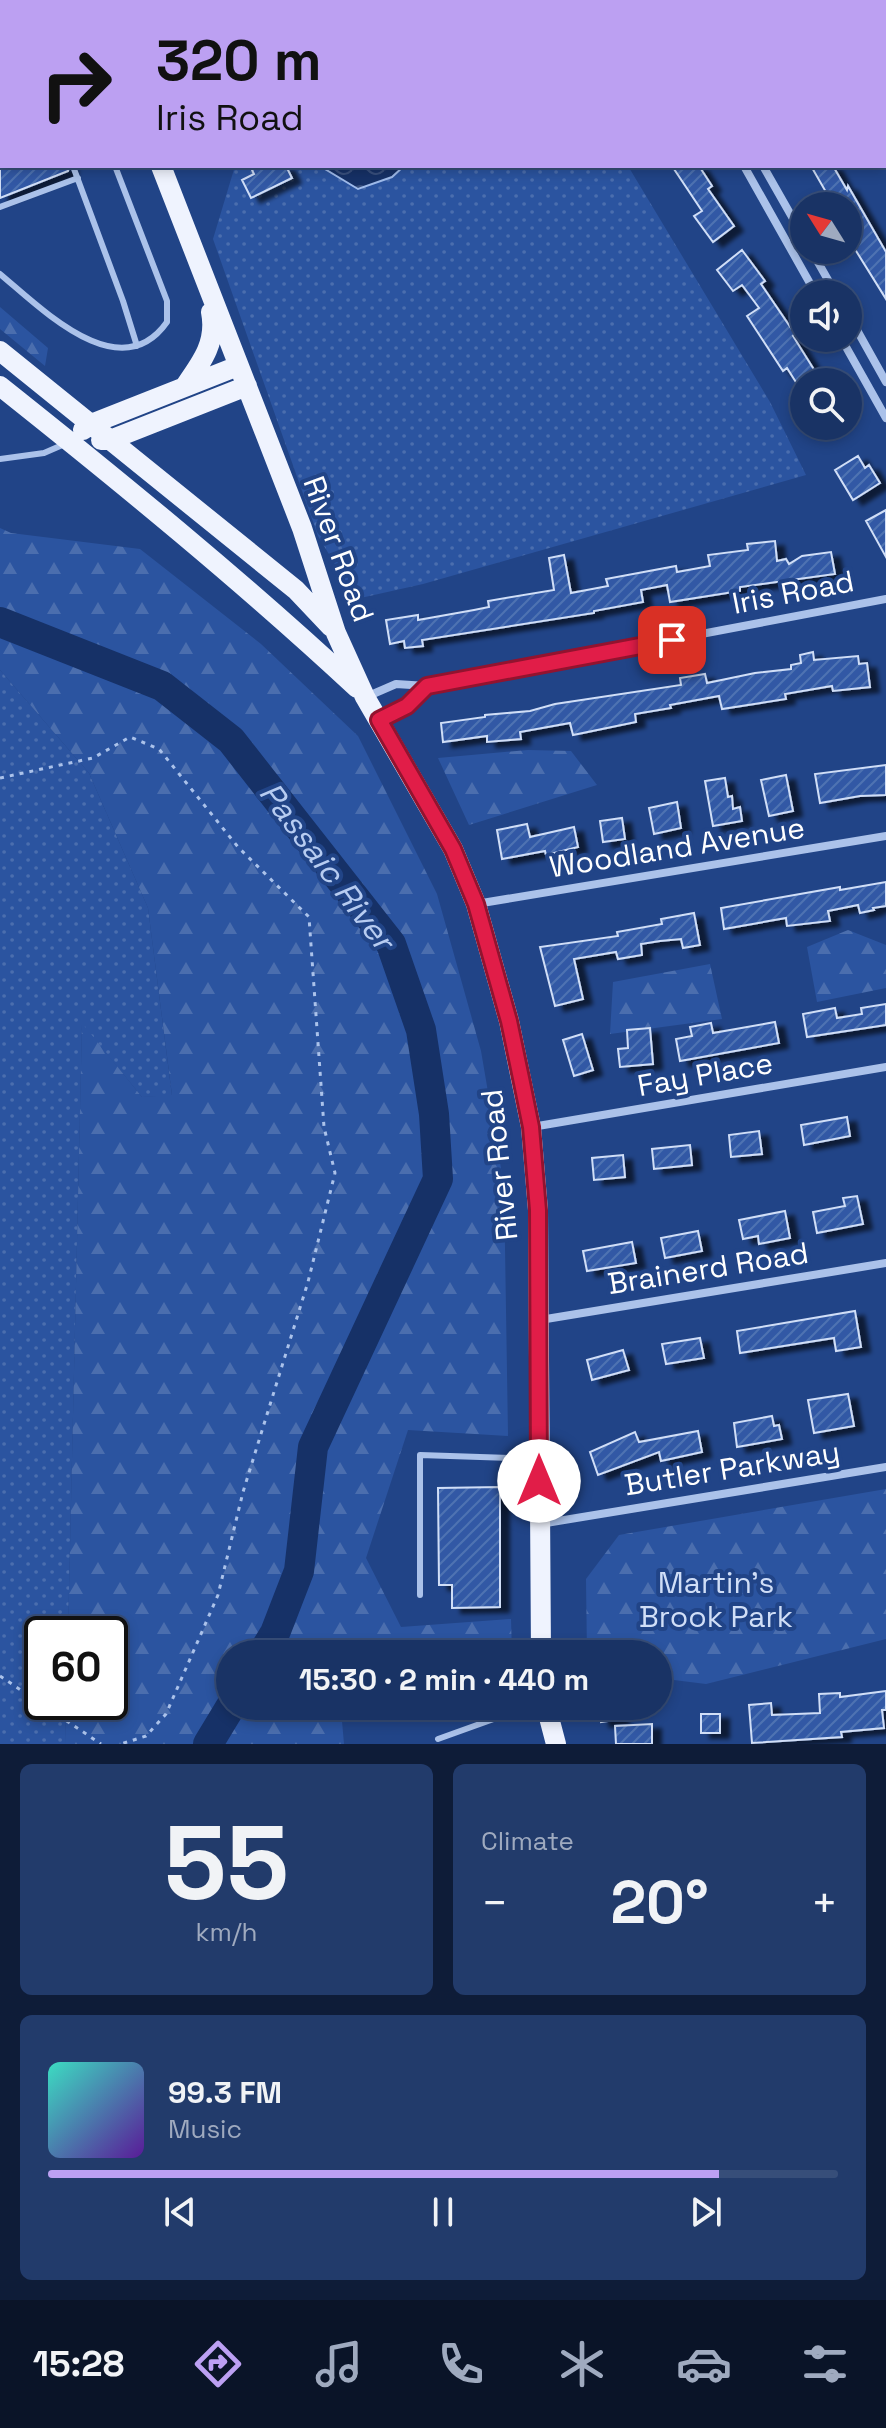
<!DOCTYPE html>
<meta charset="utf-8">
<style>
:root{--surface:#193365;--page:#223b6b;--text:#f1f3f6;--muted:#9faabf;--line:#374e79;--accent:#bca0f2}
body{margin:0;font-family:"Space Grotesk",sans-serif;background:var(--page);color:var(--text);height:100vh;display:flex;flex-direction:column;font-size:30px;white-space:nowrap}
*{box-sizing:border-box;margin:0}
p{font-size:26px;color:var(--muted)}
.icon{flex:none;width:44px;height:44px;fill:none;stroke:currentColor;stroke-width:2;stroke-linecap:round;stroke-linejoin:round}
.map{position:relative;height:1744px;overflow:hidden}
.side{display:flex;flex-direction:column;gap:20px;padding:20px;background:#0e1c38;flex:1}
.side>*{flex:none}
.top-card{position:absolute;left:0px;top:0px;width:886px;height:168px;box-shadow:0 4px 12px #0003,0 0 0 2px var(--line);background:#bca0f2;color:#111;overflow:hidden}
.needle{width:52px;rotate:307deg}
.controls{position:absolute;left:790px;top:192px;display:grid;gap:16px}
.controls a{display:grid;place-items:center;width:72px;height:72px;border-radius:50%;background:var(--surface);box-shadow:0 4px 12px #0003,0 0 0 2px var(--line);font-size:40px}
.speed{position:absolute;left:24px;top:1616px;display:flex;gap:16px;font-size:40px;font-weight:700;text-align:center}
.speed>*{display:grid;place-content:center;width:104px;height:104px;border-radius:50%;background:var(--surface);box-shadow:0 4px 12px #0003,0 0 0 2px var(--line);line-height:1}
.speed .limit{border:4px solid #111;border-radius:12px;background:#fff;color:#111}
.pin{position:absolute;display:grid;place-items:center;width:68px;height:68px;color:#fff;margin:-34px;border-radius:16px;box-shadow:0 4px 12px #0006}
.me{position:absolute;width:88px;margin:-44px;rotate:0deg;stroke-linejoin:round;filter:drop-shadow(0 0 6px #0008)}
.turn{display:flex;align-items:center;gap:28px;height:168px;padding:0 24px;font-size:36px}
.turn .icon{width:104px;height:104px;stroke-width:2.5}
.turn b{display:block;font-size:56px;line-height:68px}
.big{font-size:60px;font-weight:600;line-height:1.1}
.side .widget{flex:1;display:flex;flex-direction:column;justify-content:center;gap:12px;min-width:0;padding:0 28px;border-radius:12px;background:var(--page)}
.side .dial{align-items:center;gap:0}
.dial b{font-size:104px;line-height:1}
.song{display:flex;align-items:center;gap:24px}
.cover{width:96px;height:96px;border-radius:12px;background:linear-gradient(135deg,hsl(170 70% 55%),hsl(270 70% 35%))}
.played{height:8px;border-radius:4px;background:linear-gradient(90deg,var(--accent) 85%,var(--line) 85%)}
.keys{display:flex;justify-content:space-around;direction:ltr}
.heat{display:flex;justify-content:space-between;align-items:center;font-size:44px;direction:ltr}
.side .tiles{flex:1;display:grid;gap:20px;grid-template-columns:1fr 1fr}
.widget:last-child{grid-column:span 2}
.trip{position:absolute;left:216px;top:1640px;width:456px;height:80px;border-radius:40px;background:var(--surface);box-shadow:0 4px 12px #0003,0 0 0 2px var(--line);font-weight:600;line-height:80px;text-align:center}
.dock{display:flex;height:128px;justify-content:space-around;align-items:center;background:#0a1428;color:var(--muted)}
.dock .icon{width:56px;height:56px}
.dock .on{color:var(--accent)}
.dock b{font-size:36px;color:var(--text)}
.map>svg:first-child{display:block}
.green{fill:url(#green-dots)}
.forest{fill:url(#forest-firs)}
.water{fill:url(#water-waves);stroke:#9fbbeb;stroke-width:2}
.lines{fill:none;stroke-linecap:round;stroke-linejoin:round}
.stream{stroke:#9fbbeb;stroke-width:5}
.river{stroke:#163167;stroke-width:30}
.building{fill:url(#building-hatch);stroke:#d0def7;stroke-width:2;filter:url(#shadow)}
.path{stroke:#abc2ea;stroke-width:3;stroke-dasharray:4 6;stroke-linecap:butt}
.lane{stroke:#abc2ea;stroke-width:6}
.street{stroke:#abc2ea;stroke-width:8}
.primary{stroke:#eff3fe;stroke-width:20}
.route-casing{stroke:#92132f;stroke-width:20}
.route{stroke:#e11d48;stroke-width:14}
.labels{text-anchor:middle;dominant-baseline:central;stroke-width:8;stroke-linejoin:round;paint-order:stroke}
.street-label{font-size:30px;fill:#fff;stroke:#214487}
.park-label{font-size:30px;fill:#d0def7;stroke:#214487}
.water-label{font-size:32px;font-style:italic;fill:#b7ccf1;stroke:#214487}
</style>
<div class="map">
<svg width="886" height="1744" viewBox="0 0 886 1744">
<defs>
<pattern id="green-dots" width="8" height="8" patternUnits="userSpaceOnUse" patternTransform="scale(2)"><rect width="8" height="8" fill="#2b54a0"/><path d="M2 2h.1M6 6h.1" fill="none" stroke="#4b6eae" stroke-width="1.8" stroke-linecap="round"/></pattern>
<pattern id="forest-firs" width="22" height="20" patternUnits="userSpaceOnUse" patternTransform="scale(2)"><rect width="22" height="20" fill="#2b54a0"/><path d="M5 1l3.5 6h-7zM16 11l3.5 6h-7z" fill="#4b6eae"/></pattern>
<pattern id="water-waves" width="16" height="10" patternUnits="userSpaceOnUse" patternTransform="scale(2)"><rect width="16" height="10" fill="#163167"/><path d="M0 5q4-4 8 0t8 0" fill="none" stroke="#39507e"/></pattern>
<pattern id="building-hatch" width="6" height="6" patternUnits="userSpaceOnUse" patternTransform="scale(2)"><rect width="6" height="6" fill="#3059a5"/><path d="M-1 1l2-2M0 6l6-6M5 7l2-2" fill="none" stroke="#4f72b2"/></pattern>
<filter id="shadow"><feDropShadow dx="9" dy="5" stdDeviation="2" flood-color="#0009"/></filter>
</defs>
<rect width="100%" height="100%" fill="#214487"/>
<path class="green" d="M 235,166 L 628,166 L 770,402 L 806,475 L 423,584 L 356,599 L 318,536 L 213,239 Z
M 0,670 L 89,773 L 148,908 L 172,1096 L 142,1097 L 82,1024 L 68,1634 L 42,1634 L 42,1702 L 66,1702 L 65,1744 L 0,1744 Z"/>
<path class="forest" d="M 0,307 L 48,348 L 45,366 L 0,329 Z
M 0,528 L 11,533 L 140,549 L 261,644 L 358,736 L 437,894 L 481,1051 L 504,1186 L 508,1436 L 408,1430 L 366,1558 L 401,1627 L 511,1619 L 512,1654 L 230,1654 L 230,1706 L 357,1706 L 341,1710 L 344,1744 L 65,1744 L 66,1702 L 110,1702 L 110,1634 L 68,1634 L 82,1023 L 142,1097 L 172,1095 L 148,908 L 89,773 L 0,670 Z
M 528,750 L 571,751 L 597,785 L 469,825 L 438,758 Z
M 848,930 L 886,945 L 886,988 L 817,1002 L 807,947 Z
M 710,964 L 722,1019 L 610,1034 L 613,982 Z
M 886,1489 L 886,1639 L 706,1684 L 658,1678 L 658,1654 L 587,1654 L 586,1579 L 619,1535 Z"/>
<path class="water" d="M 320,166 L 404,166 L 392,177 L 358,189 Z"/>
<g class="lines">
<path class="stream" d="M 190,167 L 193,166"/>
<path class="river" d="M 0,622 L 162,686 L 231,740 L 391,944 L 421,1030 L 434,1114 L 438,1179 L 313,1447 L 299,1571 L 275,1633 L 262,1654
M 208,1744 L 231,1706"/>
</g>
<path class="building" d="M 0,166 L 69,166 L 68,171 L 0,198 Z
M 260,166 L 286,166 L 292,178 L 251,198 L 242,180 L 254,174 L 252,170 Z
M 672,166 L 699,166 L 712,186 L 708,189 L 734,226 L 713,242 L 694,216 L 702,211 Z
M 811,166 L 833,166 L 847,190 L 848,186 L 886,252 L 886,299 L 848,238 L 848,206 L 830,206 L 822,194 L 826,192 Z
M 742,250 L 765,281 L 761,284 L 795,334 L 793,336 L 818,376 L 804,382 L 799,387 L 787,368 L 783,371 L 747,316 L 759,308 L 742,285 L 733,291 L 717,270 Z
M 858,456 L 865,468 L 869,465 L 880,483 L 853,500 L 835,470 Z
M 886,510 L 886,557 L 866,521 Z
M 775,541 L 777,561 L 786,559 L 789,564 L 802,556 L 831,552 L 835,574 L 740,587 L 740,591 L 670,602 L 667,585 L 641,590 L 643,602 L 594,611 L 594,613 L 422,640 L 423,646 L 405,648 L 404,641 L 390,644 L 386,620 L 418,615 L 418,620 L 474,610 L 489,607 L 488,601 L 554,590 L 549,558 L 564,555 L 571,593 L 608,586 L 606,579 L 676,566 L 677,572 L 710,566 L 708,555 L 748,550 L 747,544 Z
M 813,652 L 814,660 L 858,656 L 859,664 L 867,663 L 870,687 L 833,691 L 832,686 L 785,694 L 786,699 L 722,709 L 719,696 L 670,705 L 671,708 L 635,714 L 636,722 L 573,735 L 570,723 L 520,732 L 521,739 L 487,742 L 487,736 L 443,742 L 441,723 L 485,717 L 485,715 L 530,711 L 555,704 L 681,685 L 680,678 L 705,674 L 707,683 L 755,673 L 791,669 L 791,665 L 801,663 L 800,655 Z
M 886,765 L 886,795 L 860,796 L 820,803 L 815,774 Z
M 786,775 L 793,811 L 769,816 L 761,780 Z
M 725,778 L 728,797 L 732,796 L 733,809 L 740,807 L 742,821 L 713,826 L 705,781 Z
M 677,802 L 681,828 L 654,834 L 649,808 Z
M 622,818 L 625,839 L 603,842 L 600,821 Z
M 527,824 L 530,837 L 574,827 L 578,847 L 546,855 L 545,851 L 502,859 L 497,830 Z
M 886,882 L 886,906 L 873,908 L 874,910 L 860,913 L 858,905 L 828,911 L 830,921 L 787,926 L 786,918 L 724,929 L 721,908 L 840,887 L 840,890 Z
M 694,913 L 700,945 L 683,948 L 681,939 L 660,941 L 641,944 L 642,955 L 618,959 L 616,952 L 574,959 L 583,999 L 555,1006 L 540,947 L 618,936 L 617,932 L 662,924 L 661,919 Z
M 886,1004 L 886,1025 L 807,1037 L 803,1014 L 835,1008 L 837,1018 L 862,1014 L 861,1008 Z
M 775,1022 L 779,1043 L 680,1061 L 676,1039 L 692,1036 L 690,1027 L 711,1023 L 713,1033 Z
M 650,1028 L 653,1064 L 620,1067 L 618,1049 L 628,1048 L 627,1030 Z
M 582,1034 L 593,1070 L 574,1076 L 563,1040 Z
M 847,1117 L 850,1136 L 804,1145 L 801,1125 Z
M 759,1131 L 762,1154 L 731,1157 L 729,1135 Z
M 690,1145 L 692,1165 L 654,1169 L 652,1149 Z
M 623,1155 L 625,1177 L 594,1180 L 592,1158 Z
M 857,1196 L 863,1224 L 817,1233 L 813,1212 L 845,1206 L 843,1198 Z
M 785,1211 L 790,1238 L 759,1244 L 758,1236 L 743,1239 L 739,1220 Z
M 698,1231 L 702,1251 L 665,1258 L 661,1238 Z
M 632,1242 L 636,1263 L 587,1271 L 583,1251 Z
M 855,1311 L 861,1347 L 836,1351 L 834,1338 L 740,1353 L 737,1331 Z
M 700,1338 L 704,1358 L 666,1364 L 662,1344 Z
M 623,1350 L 629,1370 L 592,1380 L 587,1360 Z
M 848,1394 L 854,1426 L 814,1433 L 808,1400 Z
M 772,1416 L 774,1426 L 779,1425 L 782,1439 L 737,1447 L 734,1423 Z
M 698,1431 L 702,1452 L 661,1461 L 659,1452 L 598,1475 L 590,1452 L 635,1432 L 639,1442 Z
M 500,1487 L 500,1607 L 452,1608 L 452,1585 L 439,1585 L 438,1488 Z
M 886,1691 L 886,1710 L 882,1710 L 884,1728 L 841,1732 L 842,1737 L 752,1743 L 749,1705 L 771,1703 L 772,1715 L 820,1713 L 819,1694 L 840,1693 L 840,1697 Z
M 598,1706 L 618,1706 L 620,1719 L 601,1722 Z
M 701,1714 L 720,1714 L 720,1733 L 701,1733 Z
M 652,1724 L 652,1744 L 616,1744 L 615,1726 Z"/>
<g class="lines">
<path class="path" d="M 0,778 L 93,758 L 130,737 L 159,749 L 238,847 L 309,917 L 324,1127 L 335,1173 L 308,1282 L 243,1492 L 218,1595 L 166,1714 L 146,1736 L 121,1744
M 0,1676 L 101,1744"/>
<path class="lane" d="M 49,0 L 50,2
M 74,169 L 123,301 L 137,346
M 0,207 L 78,178
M 0,274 C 41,308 120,389 167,322 L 167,301 L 115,166
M 0,459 L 44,453 L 67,443
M 420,1595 L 420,1455 L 536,1459
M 438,1739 L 530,1706"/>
<path class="street" d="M 650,0 L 651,2
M 671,0 L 672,2
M 704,2 L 707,0
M 744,166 L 816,294
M 763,166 L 804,238
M 811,250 L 836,294
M 848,314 L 886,382
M 841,338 L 886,418
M 366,697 L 396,684 L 427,686 L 886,599
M 379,720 L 407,706 L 427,686
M 476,904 L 886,836
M 532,1127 L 886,1067
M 540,1320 L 886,1263
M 540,1524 L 886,1467"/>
<path class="primary" d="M 96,0 L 98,2
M 161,166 L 302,528 L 336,633 L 365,697 L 453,849 L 476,904 L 509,1021 L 531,1127 L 538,1210 L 541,1654
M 0,351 L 296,590 L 331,627
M 0,386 C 122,483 243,582 357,688
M 185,386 C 202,362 217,342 211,312
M 83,430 L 91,424 L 238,366
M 101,440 L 110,440 L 247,386
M 546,1706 L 556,1744"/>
</g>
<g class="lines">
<defs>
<path id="route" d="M 539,1481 L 538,1210 L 531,1127 L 521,1078 L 509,1021 L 476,904 L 453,849 L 379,720 L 407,706 L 427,686 L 672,640"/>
</defs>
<use href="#route" class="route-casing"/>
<use href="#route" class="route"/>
</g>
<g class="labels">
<g class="street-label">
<text transform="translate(339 549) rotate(70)">River Road</text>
<text transform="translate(793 592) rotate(-11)">Iris Road</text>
<text transform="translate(677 847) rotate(-9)">Woodland Avenue</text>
<text transform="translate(705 1074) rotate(-10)">Fay Place</text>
<text transform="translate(499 1165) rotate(-96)">River Road</text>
<text transform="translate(708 1268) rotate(-9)">Brainerd Road</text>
<text transform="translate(732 1468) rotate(-9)">Butler Parkway</text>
</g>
<g class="park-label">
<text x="716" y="1582">Martin's<tspan x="716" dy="34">Brook Park</tspan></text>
</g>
<g class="water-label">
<text transform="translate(327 866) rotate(53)">Passaic River</text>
</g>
</g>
</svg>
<div class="controls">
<a><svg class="needle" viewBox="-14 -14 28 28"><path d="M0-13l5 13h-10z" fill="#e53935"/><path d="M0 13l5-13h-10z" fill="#9faabf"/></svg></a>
<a><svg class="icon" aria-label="sound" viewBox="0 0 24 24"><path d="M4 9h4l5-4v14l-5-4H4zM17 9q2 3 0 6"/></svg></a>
<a><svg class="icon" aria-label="search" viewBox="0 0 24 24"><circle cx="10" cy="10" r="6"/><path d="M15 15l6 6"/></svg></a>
</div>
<div class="speed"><div class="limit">60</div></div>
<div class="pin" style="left:672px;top:640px;background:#d93025"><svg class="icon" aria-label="arrive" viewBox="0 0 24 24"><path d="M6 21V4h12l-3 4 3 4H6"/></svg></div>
<svg class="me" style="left:539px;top:1481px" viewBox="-20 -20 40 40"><circle r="19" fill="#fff"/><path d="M0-13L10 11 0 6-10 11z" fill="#e11d48"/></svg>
<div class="trip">15:30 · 2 min · 440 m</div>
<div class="top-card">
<div class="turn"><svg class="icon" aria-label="right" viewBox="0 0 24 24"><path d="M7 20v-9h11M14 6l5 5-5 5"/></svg><div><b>320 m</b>Iris Road</div></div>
</div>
</div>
<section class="side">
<div class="tiles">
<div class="widget dial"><b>55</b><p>km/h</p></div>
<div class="widget"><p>Climate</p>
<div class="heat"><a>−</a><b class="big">20°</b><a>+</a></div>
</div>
<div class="widget">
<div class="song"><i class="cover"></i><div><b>99.3 FM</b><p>Music</p></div></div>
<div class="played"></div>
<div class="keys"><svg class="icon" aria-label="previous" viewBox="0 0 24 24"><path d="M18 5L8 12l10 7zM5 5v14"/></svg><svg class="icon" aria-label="pause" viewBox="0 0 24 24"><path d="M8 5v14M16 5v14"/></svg><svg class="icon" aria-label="next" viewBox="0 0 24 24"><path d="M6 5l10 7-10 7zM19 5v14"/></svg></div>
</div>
</div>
</section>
<nav class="dock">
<b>15:28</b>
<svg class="icon on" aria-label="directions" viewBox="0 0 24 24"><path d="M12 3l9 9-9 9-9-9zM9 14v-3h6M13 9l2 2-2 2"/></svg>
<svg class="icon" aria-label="music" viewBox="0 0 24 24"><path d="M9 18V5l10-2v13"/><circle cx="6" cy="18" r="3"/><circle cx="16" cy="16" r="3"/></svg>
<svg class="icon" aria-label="phone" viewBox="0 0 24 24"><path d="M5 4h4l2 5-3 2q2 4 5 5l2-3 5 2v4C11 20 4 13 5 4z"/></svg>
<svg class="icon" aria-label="climate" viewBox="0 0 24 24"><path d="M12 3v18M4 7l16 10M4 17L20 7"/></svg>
<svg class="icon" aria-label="car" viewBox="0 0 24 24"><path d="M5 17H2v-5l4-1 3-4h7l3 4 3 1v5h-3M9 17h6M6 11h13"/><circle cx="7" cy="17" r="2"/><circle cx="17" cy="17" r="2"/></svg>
<svg class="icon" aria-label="filters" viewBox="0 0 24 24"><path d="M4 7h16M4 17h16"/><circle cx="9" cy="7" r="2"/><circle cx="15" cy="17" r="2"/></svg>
</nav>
